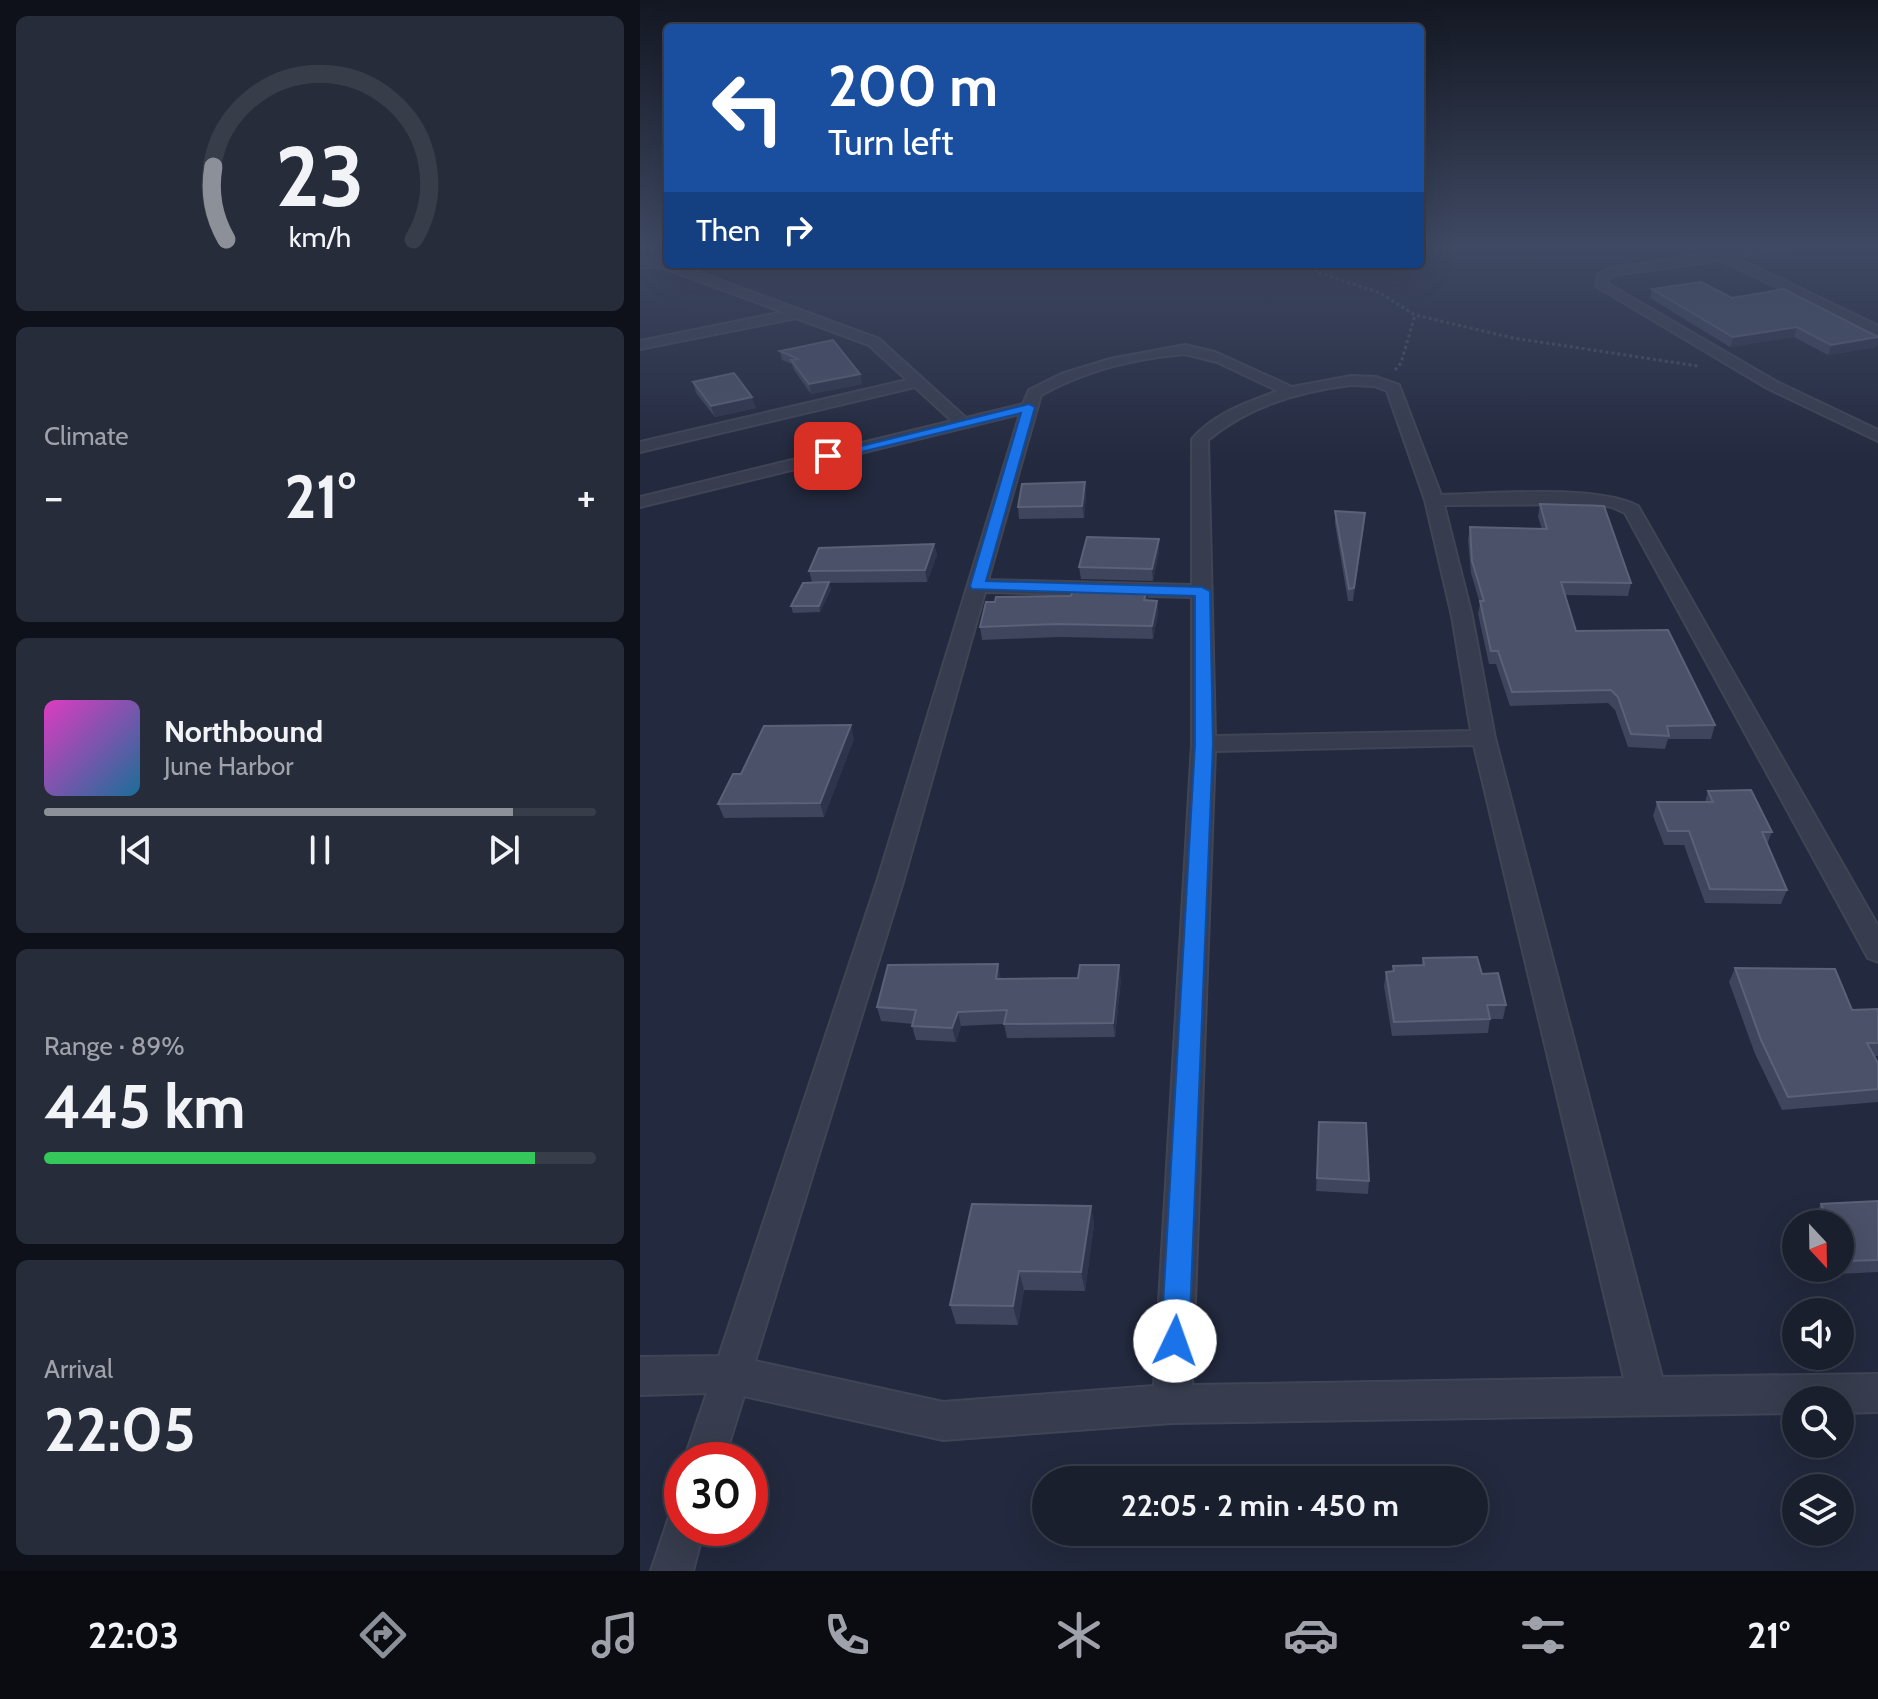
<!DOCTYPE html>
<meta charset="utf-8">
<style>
:root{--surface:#1a1f2e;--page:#272c3a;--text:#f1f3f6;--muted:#9fa2aa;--line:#383d4a;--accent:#8c9099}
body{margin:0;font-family:Cabin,sans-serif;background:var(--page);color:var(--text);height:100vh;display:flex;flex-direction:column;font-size:30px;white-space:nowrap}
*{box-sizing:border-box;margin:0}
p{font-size:26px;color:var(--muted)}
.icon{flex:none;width:44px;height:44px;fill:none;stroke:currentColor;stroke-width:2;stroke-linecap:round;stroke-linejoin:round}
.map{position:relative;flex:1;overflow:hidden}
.drawer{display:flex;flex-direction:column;gap:16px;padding:16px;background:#0e1119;width:640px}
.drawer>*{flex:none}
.banner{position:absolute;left:24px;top:24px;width:760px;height:244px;border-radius:8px;box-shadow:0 8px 32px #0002,0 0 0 2px var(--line);background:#1a4fa0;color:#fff;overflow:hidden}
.needle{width:52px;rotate:158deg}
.fabs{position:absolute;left:1142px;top:1210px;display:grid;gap:16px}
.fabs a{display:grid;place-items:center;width:72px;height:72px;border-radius:50%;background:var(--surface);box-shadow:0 8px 32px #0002,0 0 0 2px var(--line);font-size:40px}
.speed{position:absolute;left:24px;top:1442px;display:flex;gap:16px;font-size:40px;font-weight:700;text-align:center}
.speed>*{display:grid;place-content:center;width:104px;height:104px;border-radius:50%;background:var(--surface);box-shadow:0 8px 32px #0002,0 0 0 2px var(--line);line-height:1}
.speed .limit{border:12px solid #d22;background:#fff;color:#111}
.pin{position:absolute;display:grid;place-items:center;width:68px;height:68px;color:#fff;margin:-34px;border-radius:16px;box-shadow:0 4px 12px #0006}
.me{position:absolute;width:88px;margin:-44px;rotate:3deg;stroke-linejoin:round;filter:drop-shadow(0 0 6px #0008)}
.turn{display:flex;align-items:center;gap:28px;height:168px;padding:0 32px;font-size:36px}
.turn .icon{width:104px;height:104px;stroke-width:2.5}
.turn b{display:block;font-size:56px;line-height:68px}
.then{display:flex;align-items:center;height:76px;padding:0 32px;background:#0003;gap:16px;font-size:30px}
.big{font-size:60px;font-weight:700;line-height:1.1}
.drawer .tile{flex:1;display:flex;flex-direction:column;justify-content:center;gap:12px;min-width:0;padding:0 28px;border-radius:12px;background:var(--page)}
.drawer .dial{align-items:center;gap:0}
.dial svg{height:208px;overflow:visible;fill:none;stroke:var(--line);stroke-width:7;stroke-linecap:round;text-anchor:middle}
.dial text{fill:var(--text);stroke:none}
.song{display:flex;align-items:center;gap:24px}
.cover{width:96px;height:96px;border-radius:12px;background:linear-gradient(135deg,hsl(310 70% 55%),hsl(200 70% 35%))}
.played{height:8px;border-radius:4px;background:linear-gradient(90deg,var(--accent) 85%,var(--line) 85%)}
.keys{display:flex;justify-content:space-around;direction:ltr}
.heat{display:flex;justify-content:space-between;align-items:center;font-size:44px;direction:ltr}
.charge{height:12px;border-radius:6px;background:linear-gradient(90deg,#34c759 89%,var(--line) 0)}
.trip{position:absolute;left:392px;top:1466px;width:456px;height:80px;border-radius:40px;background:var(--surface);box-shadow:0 8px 32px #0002,0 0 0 2px var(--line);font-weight:700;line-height:80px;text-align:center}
.menu{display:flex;height:128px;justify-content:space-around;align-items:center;background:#0a0c12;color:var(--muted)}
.menu .icon{width:56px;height:56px}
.menu .active{color:var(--accent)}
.menu b{font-size:36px;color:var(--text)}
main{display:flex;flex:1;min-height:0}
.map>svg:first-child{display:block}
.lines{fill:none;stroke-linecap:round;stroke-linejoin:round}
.minor-casing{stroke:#404556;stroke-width:4}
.path{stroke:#3e5057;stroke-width:3;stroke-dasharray:3 3;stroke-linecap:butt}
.minor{fill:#373c4e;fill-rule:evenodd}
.wall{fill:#3e455c}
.shaded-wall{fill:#2e344b}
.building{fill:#4a5168;stroke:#5b6177;stroke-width:2}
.route{fill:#1a73e8;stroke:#114b97;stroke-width:2}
</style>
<main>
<section class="drawer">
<div class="tile dial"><svg viewBox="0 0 100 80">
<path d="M14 69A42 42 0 1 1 86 69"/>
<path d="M14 69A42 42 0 0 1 9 41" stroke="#8c9099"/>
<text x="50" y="56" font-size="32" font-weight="700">23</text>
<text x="50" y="72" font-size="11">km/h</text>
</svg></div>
<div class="tile"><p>Climate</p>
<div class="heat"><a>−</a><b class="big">21°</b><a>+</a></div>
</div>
<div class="tile">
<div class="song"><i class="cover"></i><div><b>Northbound</b><p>June Harbor</p></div></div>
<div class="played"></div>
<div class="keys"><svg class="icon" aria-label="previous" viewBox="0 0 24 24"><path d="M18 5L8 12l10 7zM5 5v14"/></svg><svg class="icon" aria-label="pause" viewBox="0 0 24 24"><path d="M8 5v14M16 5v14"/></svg><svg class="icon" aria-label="next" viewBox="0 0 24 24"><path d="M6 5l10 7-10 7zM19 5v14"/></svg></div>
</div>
<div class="tile"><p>Range · 89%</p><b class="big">445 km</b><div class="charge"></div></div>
<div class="tile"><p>Arrival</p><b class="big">22:05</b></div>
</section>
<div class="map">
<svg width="1238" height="1571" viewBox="0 0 1238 1571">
<rect width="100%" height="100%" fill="#23293e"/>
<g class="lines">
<defs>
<path id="minor" d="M 1141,244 L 1168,244 L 1095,257 L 1238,326 L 1238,335 L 1080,260 L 974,275 L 968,279 L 968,284 L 1137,382 L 1238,430 L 1238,441 L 1127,388 L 956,286 L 958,274 L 971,268 Z
M 0,259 L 26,260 L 28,264 L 36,264 L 239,339 L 326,418 L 383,404 L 389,390 L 421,374 L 470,359 L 545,345 L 575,352 L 652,387 L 711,376 L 736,377 L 759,385 L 801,495 C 853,494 954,484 998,506 L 1238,926 L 1238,962 L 1228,958 L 985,513 L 972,507 L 953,504 L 804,505 L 832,616 L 855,738 L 1022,1377 L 1238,1374 L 1238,1412 L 1200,1413 L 1200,1400 L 1156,1400 L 1156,1413 L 532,1423 L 303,1440 L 104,1396 L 84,1460 L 44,1460 L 67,1393 L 0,1395 L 0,1357 L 79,1356 L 237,882 L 380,414 L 0,507 L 0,497 L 312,421 L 275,387 L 0,452 L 0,442 L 267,380 L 229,345 L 156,318 L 0,349 L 0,341 L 143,312 L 21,267 L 0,267 ZM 545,354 L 577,362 L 638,391 C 608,402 573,414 552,439 L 552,585 L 348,580 L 401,395 C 444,371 496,358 545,354 ZM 711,385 L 734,386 L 747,391 L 785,500 L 812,616 L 831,731 L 575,736 L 568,440 C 608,406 660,391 711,385 ZM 345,592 L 552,597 L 552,744 L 514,1386 L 303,1402 L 115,1361 L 263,882 ZM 834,745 L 984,1378 L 552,1385 L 575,751 Z
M 42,1508 L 42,1528 L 64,1528 L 53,1571 L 11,1571 L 30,1514 Z"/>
</defs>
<use href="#minor" class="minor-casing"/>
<path class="path" d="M 675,264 L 673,268 L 677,272 L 740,293 L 775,315 L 873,338 L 1058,366
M 755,370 L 761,363 L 775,315"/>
<use href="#minor" class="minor"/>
</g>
<path class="wall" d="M 1012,289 L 1092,298 L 1238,337 L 1238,340 L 1236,347 L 1188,355 L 1154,337 L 1090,347 L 1010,298 Z
M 140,351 L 220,374 L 222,384 L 171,394 L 154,370 L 152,364 L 142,360 Z
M 53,382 L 116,408 L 75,417 L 56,393 Z
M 446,494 L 444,518 L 379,519 L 378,507 Z
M 900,504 L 991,583 L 988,596 L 925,595 L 936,631 L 1075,725 L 1071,739 L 1028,739 L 1025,749 L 988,747 L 975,710 L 968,703 L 870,706 L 856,664 L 849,664 L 838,614 L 840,604 L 831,573 L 828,540 L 830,527 L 902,529 L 898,517 Z
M 695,511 L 724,526 L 713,601 L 708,601 L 695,524 Z
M 294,544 L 297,555 L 287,582 L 189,583 L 191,589 L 180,612 L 153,613 L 151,606 L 172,582 L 169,571 Z
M 519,551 L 513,581 L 441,579 L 439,567 Z
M 517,601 L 518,614 L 513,639 L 419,637 L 342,640 L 340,627 L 355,602 Z
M 214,739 L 184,817 L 84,818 L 78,804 L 101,774 Z
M 1068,791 L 1132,832 L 1127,844 L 1147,890 L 1141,904 L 1065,903 L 1044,845 L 1024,845 L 1013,816 L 1017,802 L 1065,802 Z
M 783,958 L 842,974 L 866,1005 L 863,1019 L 850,1019 L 848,1033 L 752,1036 L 744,986 L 746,972 L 753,971 L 753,966 L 782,965 Z
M 1095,968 L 1212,1010 L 1238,1009 L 1238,1056 L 1234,1056 L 1238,1063 L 1238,1102 L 1142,1110 L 1115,1054 L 1089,982 Z
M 361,979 L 481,979 L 475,1037 L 367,1038 L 364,1024 L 321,1026 L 316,1042 L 276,1040 L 272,1026 L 273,1024 L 241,1021 L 237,1007 Z
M 679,1122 L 729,1181 L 728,1194 L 676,1191 Z
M 1238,1201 L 1238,1272 L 1197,1274 L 1194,1268 L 1200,1268 L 1200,1224 L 1176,1224 L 1173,1217 L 1181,1204 Z
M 451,1206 L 454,1225 L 445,1291 L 384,1290 L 378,1325 L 316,1324 L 310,1305 Z"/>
<path class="shaded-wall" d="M 1157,327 L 1154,337 L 1090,347 L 1093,337 Z
M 1238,337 L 1236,347 L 1188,355 L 1191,345 Z
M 220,374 L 222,384 L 171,394 L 169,384 Z
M 112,397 L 116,408 L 75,417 L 71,406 Z
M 445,482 L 446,494 L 444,518 L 442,506 Z
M 725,513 L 724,526 L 713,601 L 714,588 Z
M 519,539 L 519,551 L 513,581 L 512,569 Z
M 294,544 L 297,555 L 287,582 L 285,570 Z
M 189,582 L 191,589 L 180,612 L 179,606 Z
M 508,586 L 508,599 L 505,613 L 504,600 Z
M 517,601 L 518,614 L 513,639 L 512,626 Z
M 211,725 L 214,739 L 184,817 L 180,803 Z
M 358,964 L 361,978 L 356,979 Z
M 479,965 L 481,979 L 475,1037 L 473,1023 Z
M 318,1012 L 321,1026 L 316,1042 L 312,1028 Z
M 451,1206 L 454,1225 L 445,1291 L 441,1272 Z
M 379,1271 L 384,1290 L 378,1325 L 373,1306 Z"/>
<path class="building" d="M 1061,282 L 1092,298 L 1144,289 L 1238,337 L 1191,345 L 1157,327 L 1093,337 L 1012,289 Z
M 193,340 L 220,374 L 169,384 L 151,360 L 158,359 L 140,351 Z
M 94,373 L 112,397 L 71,406 L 53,382 Z
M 445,482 L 442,506 L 378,507 L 382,484 Z
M 900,504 L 964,506 L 991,583 L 921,582 L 936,631 L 1028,630 L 1075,725 L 1027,726 L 1029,736 L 991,734 L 978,697 L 971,690 L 872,692 L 858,651 L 851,651 L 840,601 L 844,601 L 832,561 L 830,527 L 907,529 Z
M 695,511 L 725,513 L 714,588 L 709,589 Z
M 447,537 L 519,539 L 512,569 L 439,567 Z
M 294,544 L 285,570 L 169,571 L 179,548 Z
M 189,582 L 179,606 L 151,606 L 163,583 Z
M 435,584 L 508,586 L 504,600 L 517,601 L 512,626 L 417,624 L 340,627 L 346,602 L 355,602 L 356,597 L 431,596 Z
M 211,725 L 180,803 L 78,804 L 93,774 L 101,774 L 124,726 Z
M 1111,790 L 1132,832 L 1122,832 L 1147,890 L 1070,889 L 1049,831 L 1028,831 L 1017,802 L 1073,802 L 1068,791 Z
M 837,957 L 842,974 L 858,973 L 866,1005 L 847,1005 L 850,1019 L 754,1022 L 746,972 L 754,971 L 753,966 L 784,965 L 783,958 Z
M 358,964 L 356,979 L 438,978 L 440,965 L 479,965 L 473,1023 L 364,1024 L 367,1010 L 318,1012 L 312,1028 L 272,1026 L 276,1010 L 237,1007 L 248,965 Z
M 1095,968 L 1195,969 L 1212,1010 L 1238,1009 L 1238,1043 L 1227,1043 L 1238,1063 L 1238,1089 L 1148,1097 L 1121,1040 Z
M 679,1122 L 726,1123 L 729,1181 L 677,1178 Z
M 1238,1201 L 1238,1260 L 1205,1261 L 1200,1249 L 1200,1224 L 1189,1224 L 1181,1204 Z
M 332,1204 L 451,1206 L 441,1272 L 379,1271 L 373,1306 L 310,1305 Z"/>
<linearGradient id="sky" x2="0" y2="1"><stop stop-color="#131722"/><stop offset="0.53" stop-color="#3f4963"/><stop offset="1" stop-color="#3f4963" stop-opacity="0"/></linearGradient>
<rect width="1238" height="463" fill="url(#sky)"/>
<path class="route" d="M 389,404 L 395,407 L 346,581 L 562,587 L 570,591 L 573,744 L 549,1341 L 545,1351 L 535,1355 L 525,1351 L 521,1341 L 555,744 L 555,596 L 332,589 L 330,586 L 381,413 L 188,460 L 182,456 Z"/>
</svg>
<div class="fabs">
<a><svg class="needle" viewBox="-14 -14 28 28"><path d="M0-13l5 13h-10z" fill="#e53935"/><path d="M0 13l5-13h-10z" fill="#9fa2aa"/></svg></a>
<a><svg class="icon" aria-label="sound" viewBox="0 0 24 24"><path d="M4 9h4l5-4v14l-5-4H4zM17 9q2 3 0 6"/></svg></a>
<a><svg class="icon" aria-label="search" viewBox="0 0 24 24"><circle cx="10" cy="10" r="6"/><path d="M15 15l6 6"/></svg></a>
<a><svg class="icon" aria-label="layers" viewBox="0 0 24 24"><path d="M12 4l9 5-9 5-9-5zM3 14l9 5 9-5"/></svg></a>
</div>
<div class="speed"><div class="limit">30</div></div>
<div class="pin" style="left:188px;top:456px;background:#d93025"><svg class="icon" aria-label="arrive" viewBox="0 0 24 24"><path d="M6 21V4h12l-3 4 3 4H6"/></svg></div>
<svg class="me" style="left:535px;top:1341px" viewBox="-20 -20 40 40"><circle r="19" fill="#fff"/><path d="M0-13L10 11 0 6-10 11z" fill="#1a73e8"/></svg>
<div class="trip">22:05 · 2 min · 450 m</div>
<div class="banner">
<div class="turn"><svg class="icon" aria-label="left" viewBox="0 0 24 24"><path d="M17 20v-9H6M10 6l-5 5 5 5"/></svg><div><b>200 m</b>Turn left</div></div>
<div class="then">Then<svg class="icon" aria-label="right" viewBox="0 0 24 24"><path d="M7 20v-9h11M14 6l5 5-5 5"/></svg></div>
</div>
</div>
</main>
<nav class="menu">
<b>22:03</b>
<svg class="icon active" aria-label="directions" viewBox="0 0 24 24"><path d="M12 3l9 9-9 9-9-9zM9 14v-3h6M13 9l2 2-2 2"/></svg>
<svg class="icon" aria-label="music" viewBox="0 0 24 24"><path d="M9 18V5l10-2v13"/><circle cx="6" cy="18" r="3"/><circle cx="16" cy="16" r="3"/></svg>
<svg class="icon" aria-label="phone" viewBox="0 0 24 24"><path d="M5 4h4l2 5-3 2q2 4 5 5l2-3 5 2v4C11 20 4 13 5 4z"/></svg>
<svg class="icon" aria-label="climate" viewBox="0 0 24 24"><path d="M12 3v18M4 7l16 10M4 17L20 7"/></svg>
<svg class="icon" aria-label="car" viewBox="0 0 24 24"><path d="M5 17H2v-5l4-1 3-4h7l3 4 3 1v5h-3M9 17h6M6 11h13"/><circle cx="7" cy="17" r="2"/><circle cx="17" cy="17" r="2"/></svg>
<svg class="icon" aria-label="filters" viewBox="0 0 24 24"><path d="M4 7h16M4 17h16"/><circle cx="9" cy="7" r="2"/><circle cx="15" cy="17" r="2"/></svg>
<b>21°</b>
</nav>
